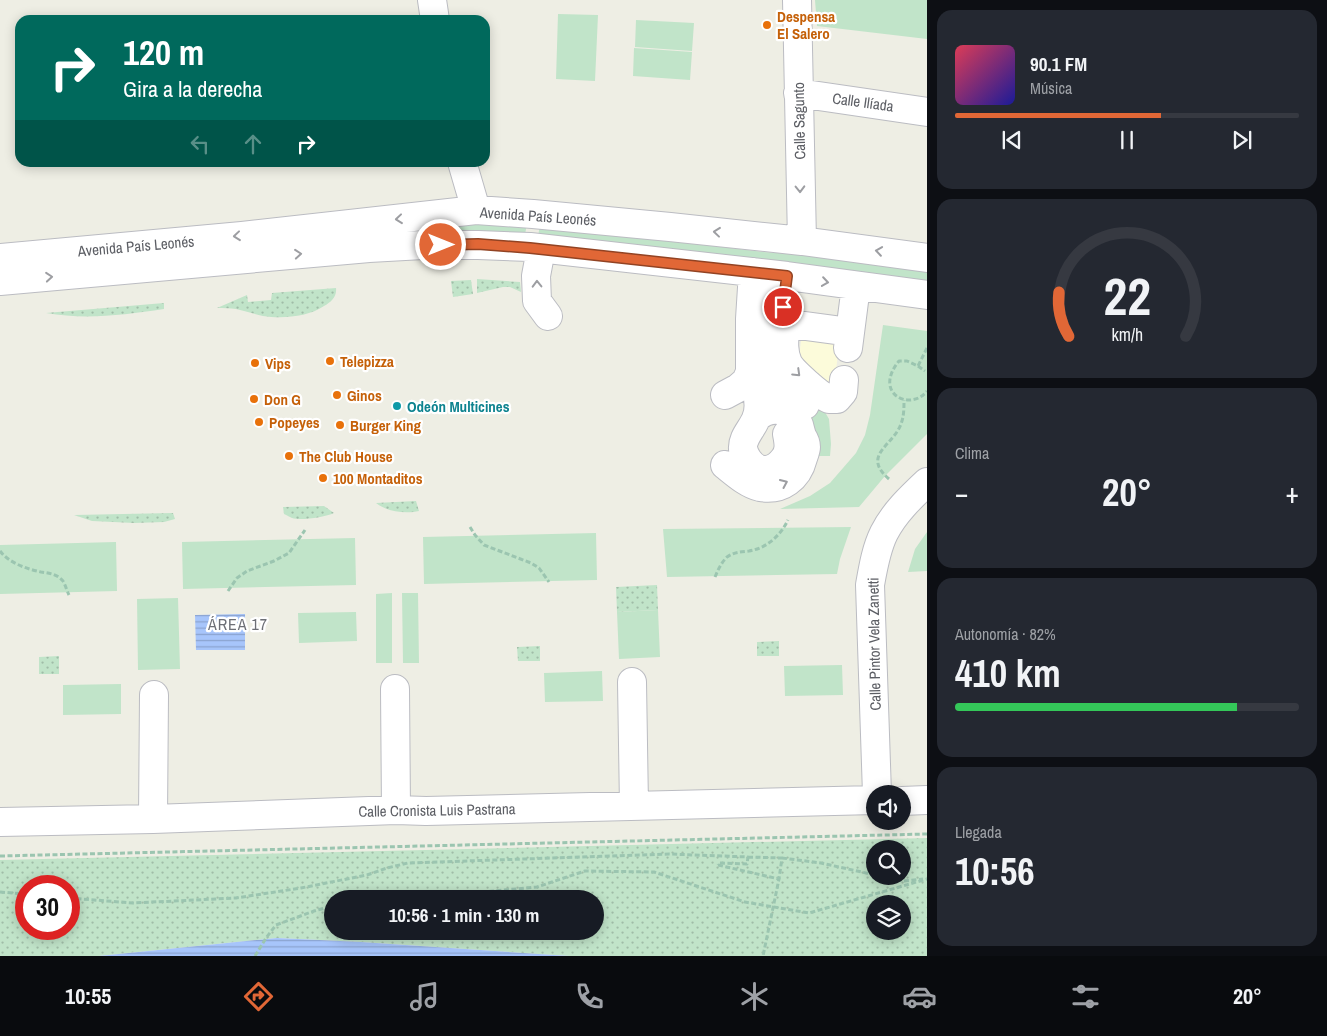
<!DOCTYPE html>
<html lang="es">
<meta charset="utf-8">
<style>
:root{--surface:#171b24;--page:#242831;--text:#f1f3f6;--muted:#9ea1a6;--line:#363941;--accent:#e16736}
body{margin:0;font-family:"Archivo Narrow",sans-serif;background:var(--page);color:var(--text);height:100vh;display:flex;flex-direction:column;font-size:19px;white-space:nowrap}
*{box-sizing:border-box;margin:0}
p{font-size:16px;color:var(--muted)}
.icon{flex:none;width:28px;height:28px;fill:none;stroke:currentColor;stroke-width:2;stroke-linecap:round;stroke-linejoin:round}
.map{position:relative;flex:1;overflow:hidden}
.panel{display:flex;flex-direction:column;gap:10px;padding:10px;background:#0d0f14;width:400px}
.panel>*{flex:none}
.banner{position:absolute;left:15px;top:15px;width:475px;height:152px;border-radius:15px;box-shadow:0 2px 12px #0003;background:#00695c;color:#fff;overflow:hidden}
.fabs{position:absolute;left:866px;top:785px;display:grid;gap:10px}
.fabs a{display:grid;place-items:center;width:45px;height:45px;border-radius:50%;background:var(--surface);box-shadow:0 2px 12px #0003;font-size:25px}
.speed{position:absolute;left:15px;top:875px;display:flex;gap:10px;font-size:25px;font-weight:700;text-align:center}
.speed>*{display:grid;place-content:center;width:65px;height:65px;border-radius:50%;background:var(--surface);box-shadow:0 2px 12px #0003;line-height:1}
.speed .limit{border:8px solid #d22;background:#fff;color:#111}
.pin{position:absolute;display:grid;place-items:center;width:42px;height:42px;color:#fff;margin:-21px;border:2px solid #fff;border-radius:50%;box-shadow:0 1px 5px #0007}
.me{position:absolute;width:55px;margin:-28px;rotate:90deg;stroke-linejoin:round;filter:drop-shadow(0 0 4px #0008)}
.turn{display:flex;align-items:center;gap:18px;height:105px;padding:0 25px;font-size:22px}
.turn .icon{width:65px;height:65px;stroke-width:2.5}
.turn b{display:block;font-size:35px;line-height:42px}
.lanes{display:flex;align-items:center;height:48px;padding:0 25px;background:#0003;justify-content:center;gap:25px;direction:ltr}
.lanes .off{opacity:.35}
.big{font-size:38px;font-weight:800;line-height:1.1}
.panel .widget{flex:1;display:flex;flex-direction:column;justify-content:center;gap:8px;min-width:0;padding:0 18px;border-radius:15px;background:var(--page)}
.panel .dial{align-items:center;gap:0}
.dial svg{height:130px;overflow:visible;fill:none;stroke:var(--line);stroke-width:7;stroke-linecap:round;text-anchor:middle}
.dial text{fill:var(--text);stroke:none}
.song{display:flex;align-items:center;gap:15px}
.cover{width:60px;height:60px;border-radius:8px;background:linear-gradient(135deg,hsl(350 70% 55%),hsl(240 70% 35%))}
.played{height:5px;border-radius:2px;background:linear-gradient(90deg,var(--accent) 60%,var(--line) 60%)}
.keys{display:flex;justify-content:space-around;direction:ltr}
.heat{display:flex;justify-content:space-between;align-items:center;font-size:28px;direction:ltr}
.charge{height:8px;border-radius:4px;background:linear-gradient(90deg,#34c759 82%,var(--line) 0)}
.trip{position:absolute;left:324px;top:890px;width:280px;height:50px;border-radius:25px;background:var(--surface);box-shadow:0 2px 12px #0003;font-weight:800;line-height:50px;text-align:center}
.tabs{display:flex;height:80px;justify-content:space-around;align-items:center;background:#090b0e;color:var(--muted)}
.tabs .icon{width:35px;height:35px}
.tabs .on{color:var(--accent)}
.tabs b{font-size:22px;color:var(--text)}
main{display:flex;flex:1;min-height:0}
.map>svg:first-child{display:block}
.commercial{fill:#fcfbda}
.grass{fill:#c1e4c9}
.park{fill:url(#park-dots);fill-rule:evenodd}
.water{fill:url(#water-rules)}
.lines{fill:none;stroke-linecap:round;stroke-linejoin:round}
.minor-casing{stroke:#bbbcc2;stroke-width:30}
.path{stroke:#9bc5b0;stroke-width:3;stroke-dasharray:5 2.5;stroke-linecap:butt}
.minor{stroke:#fff;stroke-width:28}
.path-bridge{stroke:#9bc5b0;stroke-width:3;stroke-dasharray:5 2.5;stroke-linecap:butt}
.oneway{stroke:#9d9ea2}
.route-casing{stroke:#924323;stroke-width:12}
.route{stroke:#e16736;stroke-width:9}
.food-dot{fill:#e8710a;stroke:#fff;stroke-width:2}
.culture-dot{fill:#0f9aa8;stroke:#fff;stroke-width:2}
.labels{text-anchor:middle;dominant-baseline:central;stroke-width:4.5;stroke-linejoin:round;paint-order:stroke}
.food-label{font-size:15px;font-weight:bold;fill:#c56008;stroke:#fff;text-anchor:start}
.street-label{font-size:15px;fill:#5c5e64;stroke:#fff}
.culture-label{font-size:15px;font-weight:bold;fill:#0d838f;stroke:#fff;text-anchor:start}
.neighbourhood-label{font-size:16px;letter-spacing:1px;fill:#6d6f76;stroke:#fff}
</style>
<main>
<div class="map">
<svg width="927" height="956" viewBox="0 0 927 956">
<defs>
<pattern id="park-dots" width="8" height="8" patternUnits="userSpaceOnUse" patternTransform="scale(1.25)"><rect width="8" height="8" fill="#c1e4c9"/><path d="M2 2h.1M6 6h.1" fill="none" stroke="#a0bca7" stroke-width="1.8" stroke-linecap="round"/></pattern>
<pattern id="water-rules" width="6" height="5" patternUnits="userSpaceOnUse" patternTransform="scale(1.25)"><rect width="6" height="5" fill="#a7c5fb"/><path d="M0 2.5h6" fill="none" stroke="#8ba3cf"/></pattern>
</defs>
<rect width="100%" height="100%" fill="#eeeee4"/>
<path class="commercial" d="M 803,326 L 841,329 L 834,387 L 817,385 L 819,373 L 797,371 Z"/>
<path class="grass" d="M 815,0 L 927,0 L 927,39 L 817,26 Z
M 558,14 L 598,15 L 595,81 L 556,79 Z
M 636,20 L 694,23 L 692,51 L 635,47 Z
M 634,48 L 692,52 L 690,80 L 633,76 Z
M 527,223 L 525,235 L 346,236 L 482,224 Z
M 540,224 L 763,252 L 824,256 L 927,268 L 927,284 L 538,237 Z
M 883,325 L 927,331 L 927,434 L 885,476 L 859,507 L 780,509 L 810,496 L 830,483 L 856,453 L 865,435 L 870,415 Z
M 769,390 L 819,402 L 829,419 L 831,444 L 830,456 L 811,456 Z
M 851,527 L 840,559 L 837,574 L 667,577 L 663,529 Z
M 927,532 L 927,571 L 908,572 L 915,549 Z
M 596,533 L 597,580 L 424,584 L 423,537 Z
M 355,538 L 356,585 L 183,589 L 182,542 Z
M 116,542 L 117,591 L 0,594 L 0,545 Z
M 392,593 L 392,663 L 376,663 L 376,594 Z
M 402,593 L 418,593 L 419,663 L 403,663 Z
M 178,598 L 180,669 L 138,670 L 137,599 Z
M 658,610 L 660,657 L 619,659 L 617,612 Z
M 356,612 L 357,641 L 299,643 L 298,613 Z
M 842,665 L 843,695 L 785,696 L 784,666 Z
M 602,671 L 603,701 L 545,702 L 544,673 Z
M 121,684 L 121,714 L 63,715 L 63,685 Z"/>
<path class="park" d="M 477,279 L 520,282 L 521,292 L 510,287 L 503,287 L 477,293 Z
M 471,280 L 473,294 L 453,297 L 451,281 Z
M 336,288 C 337,297 331,302 324,306 C 308,317 282,319 263,316 C 254,314 245,311 236,309 C 230,308 223,308 217,308 L 247,295 L 248,302 L 271,300 L 272,293 Z
M 164,303 L 164,309 C 124,315 85,320 46,313 Z
M 416,501 L 419,511 C 406,514 387,512 376,503 Z
M 324,506 L 334,513 C 325,517 301,521 292,518 C 289,517 287,515 284,514 L 283,507 Z
M 173,513 L 175,519 L 164,522 L 134,523 L 92,521 L 74,515 Z
M 657,585 L 658,610 L 617,612 L 616,587 Z
M 779,641 L 779,656 L 757,656 L 757,642 Z
M 540,646 L 540,661 L 518,661 L 517,647 Z
M 59,656 L 59,674 L 39,674 L 39,657 Z
M 927,838 L 927,956 L 569,956 L 361,942 L 277,938 L 99,956 L 0,956 L 0,860 ZM 875,849 L 902,849 L 902,876 L 875,876 ZM 26,886 L 69,886 L 69,929 L 26,929 ZM 332,899 L 595,899 L 595,931 L 332,931 ZM 875,904 L 902,904 L 902,931 L 875,931 Z"/>
<path class="water" d="M 245,614 L 245,650 L 196,650 L 195,615 Z
M 277,938 L 361,942 L 569,956 L 99,956 Z"/>
<g class="lines">
<defs>
<path id="minor" d="M 432,0 L 435,20
M 797,0 L 802,241
M 798,93 L 927,112
M 462,162 L 476,210
M 541,249 L 536,276 L 537,301 L 548,316
M 0,258 L 242,236 L 476,210 L 533,214 L 670,227 L 802,241 L 927,258
M 774,275 C 770,300 757,358 771,379 C 779,390 794,398 805,405
M 0,281 L 369,248 L 423,245 L 478,245 L 530,247 L 787,276 L 927,295
M 784,300 L 783,307 L 785,317 L 798,325 L 850,332
M 785,329 C 784,341 783,352 788,363 C 792,371 820,396 829,399 C 831,399 834,399 837,399 L 843,392 L 844,380
M 848,348 L 856,286
M 750,372 C 756,386 763,406 755,421 C 751,430 742,438 743,449 C 744,453 746,457 748,460 C 758,474 773,473 784,459 C 790,451 789,444 787,434
M 725,395 L 738,388 L 746,381 L 750,372 L 750,319 L 753,272
M 725,465 C 735,473 747,484 760,487 C 782,491 798,478 803,458 C 804,455 806,450 806,447 C 806,444 804,439 802,436 C 801,433 800,429 799,425 C 790,408 771,405 757,417
M 632,682 L 634,806
M 395,689 L 396,810
M 877,794 L 870,585 C 873,568 876,549 884,533 C 894,513 911,497 927,482
M 902,801 L 927,800
M 153,819 L 154,695
M 0,822 L 153,819 L 396,810 L 426,811 L 875,800"/>
</defs>
<use href="#minor" class="minor-casing"/>
<path class="path" d="M 927,348 L 918,366 L 907,361 L 899,361 C 872,394 911,412 927,391
M 918,366 L 925,371
M 889,479 C 861,455 893,446 901,424 C 904,416 904,408 904,400
M 470,527 L 475,535 L 484,545 L 531,563 L 539,568 L 549,582
M 0,551 C 9,563 27,569 41,572 C 49,573 57,574 63,581 C 65,584 67,591 69,595
M 715,577 C 718,570 721,563 727,557 C 734,552 741,552 749,551 C 767,548 780,536 788,520
M 228,591 L 237,578 L 247,571 L 274,561 L 289,553 L 305,530
M 0,856 L 927,834
M 748,857 L 782,858 L 779,879
M 782,858 L 821,863 L 875,875
M 882,876 L 904,881 L 923,879
M 0,892 L 26,894
M 69,898 L 133,903 L 236,898 L 301,888 L 367,875 L 387,868 L 408,863 L 669,854 L 748,857 L 747,864 L 719,863 L 718,865
M 362,899 L 373,896 L 472,893 L 537,887 L 585,871 L 654,872 L 745,902 L 809,913 L 927,879
M 255,956 L 266,938 L 276,925 L 314,911 L 332,906"/>
<use href="#minor" class="minor"/>
<path class="path-bridge" d="M 718,865 L 779,879 L 763,956"/>
</g>
<defs><path id="oneway-chevron" d="M-2-3.5L2.5 0L-2 3.5" fill="none" stroke-width="1.6" stroke-linecap="round" stroke-linejoin="round" transform="scale(1.25)"/></defs>
<g class="oneway">
<use href="#oneway-chevron" transform="translate(800 189) rotate(89)"/>
<use href="#oneway-chevron" transform="translate(399 219) rotate(174)"/>
<use href="#oneway-chevron" transform="translate(717 232) rotate(-174)"/>
<use href="#oneway-chevron" transform="translate(237 236) rotate(174)"/>
<use href="#oneway-chevron" transform="translate(879 251) rotate(-172)"/>
<use href="#oneway-chevron" transform="translate(298 254) rotate(-5)"/>
<use href="#oneway-chevron" transform="translate(49 277) rotate(-5)"/>
<use href="#oneway-chevron" transform="translate(825 282) rotate(8)"/>
<use href="#oneway-chevron" transform="translate(537 284) rotate(-91)"/>
<use href="#oneway-chevron" transform="translate(797 373) rotate(44)"/>
<use href="#oneway-chevron" transform="translate(784 483) rotate(-24)"/>
</g>
<g class="lines">
<defs>
<path id="route" d="M 441,245 L 478,244 L 530,248 L 787,276 L 783,307"/>
</defs>
<use href="#route" class="route-casing"/>
<use href="#route" class="route"/>
</g>
<g class="food-dot">
<circle cx="767" cy="25" r="5"/>
<circle cx="330" cy="361" r="5"/>
<circle cx="255" cy="363" r="5"/>
<circle cx="337" cy="395" r="5"/>
<circle cx="254" cy="399" r="5"/>
<circle cx="259" cy="422" r="5"/>
<circle cx="340" cy="425" r="5"/>
<circle cx="289" cy="456" r="5"/>
<circle cx="323" cy="478" r="5"/>
</g>
<circle class="culture-dot" cx="397" cy="406" r="5"/>
<g class="labels">
<g class="food-label">
<text x="777" y="16">Despensa<tspan x="777" dy="17">El Salero</tspan></text>
<text x="340" y="361">Telepizza</text>
<text x="265" y="363">Vips</text>
<text x="347" y="395">Ginos</text>
<text x="264" y="399">Don G</text>
<text x="269" y="422">Popeyes</text>
<text x="350" y="425">Burger King</text>
<text x="299" y="456">The Club House</text>
<text x="333" y="478">100 Montaditos</text>
</g>
<g class="street-label">
<text transform="translate(863 102) rotate(8)">Calle Ilíada</text>
<text transform="translate(799 121) rotate(-91)">Calle Sagunto</text>
<text transform="translate(538 216) rotate(4)">Avenida País Leonés</text>
<text transform="translate(136 246) rotate(-5)">Avenida País Leonés</text>
<text transform="translate(874 644) rotate(-91)">Calle Pintor Vela Zanetti</text>
<text transform="translate(437 810) rotate(-1)">Calle Cronista Luis Pastrana</text>
</g>
<g class="culture-label">
<text x="407" y="406">Odeón Multicines</text>
</g>
<g class="neighbourhood-label">
<text x="238" y="624">ÁREA 17</text>
</g>
</g>
</svg>
<div class="fabs">
<a><svg class="icon" aria-label="sound" viewBox="0 0 24 24"><path d="M4 9h4l5-4v14l-5-4H4zM17 9q2 3 0 6"/></svg></a>
<a><svg class="icon" aria-label="search" viewBox="0 0 24 24"><circle cx="10" cy="10" r="6"/><path d="M15 15l6 6"/></svg></a>
<a><svg class="icon" aria-label="layers" viewBox="0 0 24 24"><path d="M12 4l9 5-9 5-9-5zM3 14l9 5 9-5"/></svg></a>
</div>
<div class="speed"><div class="limit">30</div></div>
<div class="pin" style="left:783px;top:307px;background:#d93025"><svg class="icon" aria-label="arrive" viewBox="0 0 24 24"><path d="M6 21V4h12l-3 4 3 4H6"/></svg></div>
<svg class="me" style="left:441px;top:245px" viewBox="-20 -20 40 40"><circle r="17" fill="#e16736" stroke="#fff" stroke-width="3"/><path d="M0-11L8 9 0 5-8 9z" fill="#fff"/></svg>
<div class="trip">10:56 · 1 min · 130 m</div>
<div class="banner">
<div class="turn"><svg class="icon" aria-label="right" viewBox="0 0 24 24"><path d="M7 20v-9h11M14 6l5 5-5 5"/></svg><div><b>120 m</b>Gira a la derecha</div></div>
<div class="lanes"><svg class="icon off" aria-label="left" viewBox="0 0 24 24"><path d="M17 20v-9H6M10 6l-5 5 5 5"/></svg><svg class="icon off" aria-label="ahead" viewBox="0 0 24 24"><path d="M12 20V5M6 11l6-6 6 6"/></svg><svg class="icon" aria-label="right" viewBox="0 0 24 24"><path d="M7 20v-9h11M14 6l5 5-5 5"/></svg></div>
</div>
</div>
<section class="panel">
<div class="widget">
<div class="song"><i class="cover"></i><div><b>90.1 FM</b><p>Música</p></div></div>
<div class="played"></div>
<div class="keys"><svg class="icon" aria-label="previous" viewBox="0 0 24 24"><path d="M18 5L8 12l10 7zM5 5v14"/></svg><svg class="icon" aria-label="pause" viewBox="0 0 24 24"><path d="M8 5v14M16 5v14"/></svg><svg class="icon" aria-label="next" viewBox="0 0 24 24"><path d="M6 5l10 7-10 7zM19 5v14"/></svg></div>
</div>
<div class="widget dial"><svg viewBox="0 0 100 80">
<path d="M14 69A42 42 0 1 1 86 69"/>
<path d="M14 69A42 42 0 0 1 8 42" stroke="#e16736"/>
<text x="50" y="56" font-size="32" font-weight="700">22</text>
<text x="50" y="72" font-size="11">km/h</text>
</svg></div>
<div class="widget"><p>Clima</p>
<div class="heat"><a>−</a><b class="big">20°</b><a>+</a></div>
</div>
<div class="widget"><p>Autonomía · 82%</p><b class="big">410 km</b><div class="charge"></div></div>
<div class="widget"><p>Llegada</p><b class="big">10:56</b></div>
</section>
</main>
<nav class="tabs">
<b>10:55</b>
<svg class="icon on" aria-label="directions" viewBox="0 0 24 24"><path d="M12 3l9 9-9 9-9-9zM9 14v-3h6M13 9l2 2-2 2"/></svg>
<svg class="icon" aria-label="music" viewBox="0 0 24 24"><path d="M9 18V5l10-2v13"/><circle cx="6" cy="18" r="3"/><circle cx="16" cy="16" r="3"/></svg>
<svg class="icon" aria-label="phone" viewBox="0 0 24 24"><path d="M5 4h4l2 5-3 2q2 4 5 5l2-3 5 2v4C11 20 4 13 5 4z"/></svg>
<svg class="icon" aria-label="climate" viewBox="0 0 24 24"><path d="M12 3v18M4 7l16 10M4 17L20 7"/></svg>
<svg class="icon" aria-label="car" viewBox="0 0 24 24"><path d="M5 17H2v-5l4-1 3-4h7l3 4 3 1v5h-3M9 17h6M6 11h13"/><circle cx="7" cy="17" r="2"/><circle cx="17" cy="17" r="2"/></svg>
<svg class="icon" aria-label="filters" viewBox="0 0 24 24"><path d="M4 7h16M4 17h16"/><circle cx="9" cy="7" r="2"/><circle cx="15" cy="17" r="2"/></svg>
<b>20°</b>
</nav>
